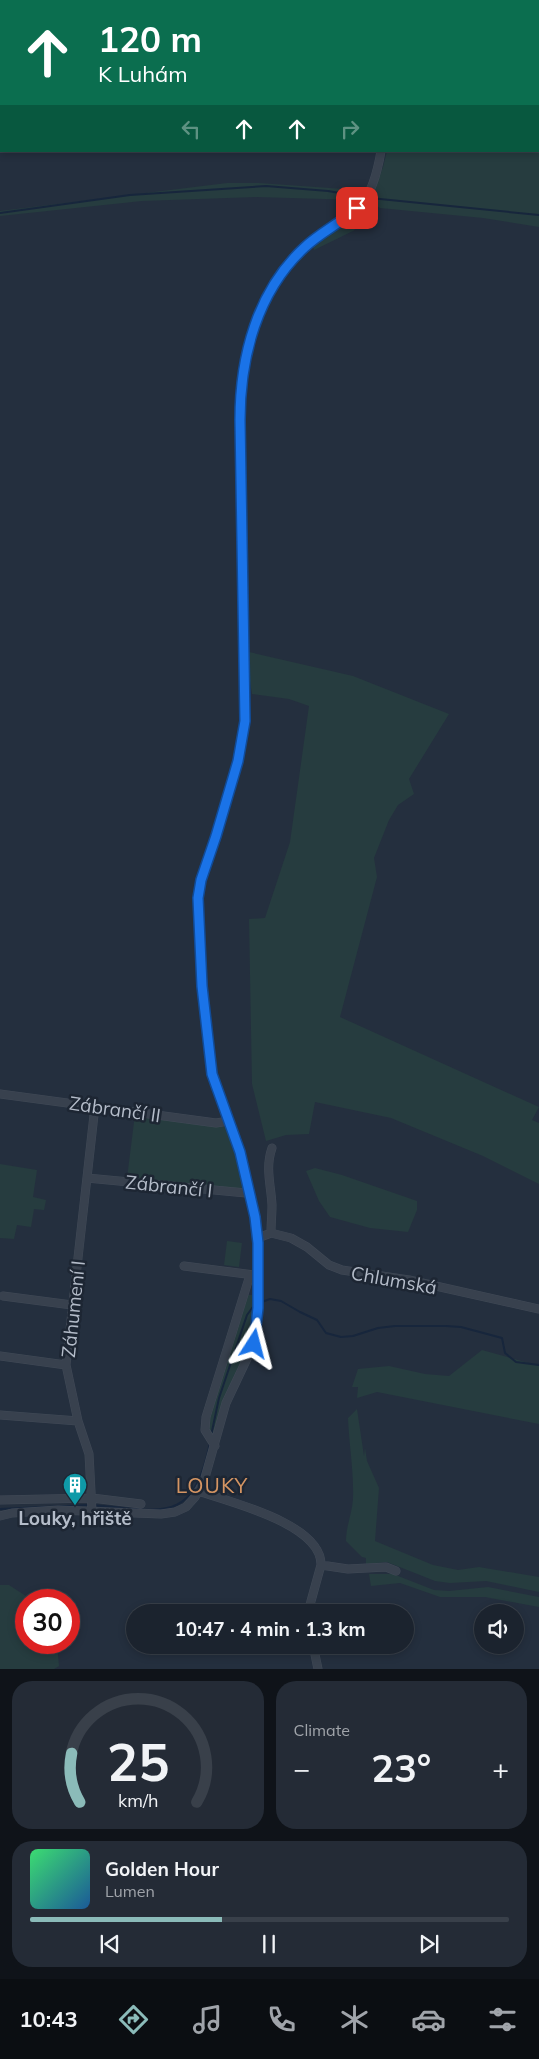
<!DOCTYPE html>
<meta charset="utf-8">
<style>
:root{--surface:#1b232e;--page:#242b36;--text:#f1f3f6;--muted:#a0a4aa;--line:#39404a;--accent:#8bbbb9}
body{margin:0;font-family:Mulish,sans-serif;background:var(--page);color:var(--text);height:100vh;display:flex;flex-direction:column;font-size:19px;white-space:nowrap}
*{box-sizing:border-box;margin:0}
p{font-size:16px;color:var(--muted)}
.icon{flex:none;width:28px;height:28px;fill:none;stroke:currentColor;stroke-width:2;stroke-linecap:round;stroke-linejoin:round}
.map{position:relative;height:1669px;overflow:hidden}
.sheet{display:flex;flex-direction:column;gap:12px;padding:12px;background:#0f1319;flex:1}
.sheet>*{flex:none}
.banner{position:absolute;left:0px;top:0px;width:540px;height:152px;box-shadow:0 2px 8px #0003,0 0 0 1px var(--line);background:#0b6e4f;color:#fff;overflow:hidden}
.tools{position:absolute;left:474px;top:1604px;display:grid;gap:10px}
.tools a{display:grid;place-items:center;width:50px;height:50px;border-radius:50%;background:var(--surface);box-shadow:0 2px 8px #0003,0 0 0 1px var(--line);font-size:25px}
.speed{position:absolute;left:15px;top:1589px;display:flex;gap:10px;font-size:25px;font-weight:700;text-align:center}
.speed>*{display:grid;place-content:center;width:65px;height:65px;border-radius:50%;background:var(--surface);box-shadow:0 2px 8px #0003,0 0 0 1px var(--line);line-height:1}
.speed .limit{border:8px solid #d22;background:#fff;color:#111}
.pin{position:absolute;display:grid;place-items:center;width:42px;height:42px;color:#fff;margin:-21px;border-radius:10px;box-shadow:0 2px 8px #0006}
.me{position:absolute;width:55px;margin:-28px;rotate:9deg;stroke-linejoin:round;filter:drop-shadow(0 0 4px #0008)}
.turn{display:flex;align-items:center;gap:18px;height:105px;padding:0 15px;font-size:22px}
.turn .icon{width:65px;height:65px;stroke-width:2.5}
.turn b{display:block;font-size:35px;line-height:42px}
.lanes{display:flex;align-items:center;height:48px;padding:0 15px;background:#0003;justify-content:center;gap:25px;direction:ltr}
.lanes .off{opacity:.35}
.big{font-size:38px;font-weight:700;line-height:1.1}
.sheet .tile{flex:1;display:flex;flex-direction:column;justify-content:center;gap:8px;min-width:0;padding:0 18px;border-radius:20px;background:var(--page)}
.sheet .dial{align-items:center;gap:0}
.dial svg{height:130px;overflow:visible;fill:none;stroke:var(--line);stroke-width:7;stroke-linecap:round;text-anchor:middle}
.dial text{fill:var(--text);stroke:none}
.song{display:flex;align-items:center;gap:15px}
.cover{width:60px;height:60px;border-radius:8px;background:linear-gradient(135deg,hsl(140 70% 55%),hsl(210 70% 35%))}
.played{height:5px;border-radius:2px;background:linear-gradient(90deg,var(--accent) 40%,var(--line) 40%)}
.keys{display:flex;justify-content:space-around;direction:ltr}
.heat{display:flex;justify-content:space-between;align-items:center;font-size:28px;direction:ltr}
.sheet .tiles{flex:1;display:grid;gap:12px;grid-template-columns:1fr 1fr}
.tile:last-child{grid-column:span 2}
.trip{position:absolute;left:126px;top:1604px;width:288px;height:50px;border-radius:25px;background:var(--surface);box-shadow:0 2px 8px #0003,0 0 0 1px var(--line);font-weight:700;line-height:50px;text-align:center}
.dock{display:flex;height:80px;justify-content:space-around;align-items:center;background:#0b0e12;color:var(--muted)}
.dock .icon{width:35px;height:35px}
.dock .active{color:var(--accent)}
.dock b{font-size:22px;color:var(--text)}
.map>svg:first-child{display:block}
.green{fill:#263c3f}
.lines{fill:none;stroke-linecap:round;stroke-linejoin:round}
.stream{stroke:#17263c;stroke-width:2}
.minor-casing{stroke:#414a57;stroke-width:9}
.minor{stroke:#38414e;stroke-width:8}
.route-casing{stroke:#114b97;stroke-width:12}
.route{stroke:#1a73e8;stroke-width:9}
.labels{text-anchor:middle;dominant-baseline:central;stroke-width:5;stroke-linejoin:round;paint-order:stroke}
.street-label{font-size:19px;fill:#b4bcc9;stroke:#1d2633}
.poi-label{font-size:19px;font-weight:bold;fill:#b4bcc9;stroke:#1d2633}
.quarter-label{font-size:21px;letter-spacing:1px;fill:#d59563;stroke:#1d2633}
</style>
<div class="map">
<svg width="539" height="1669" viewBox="0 0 539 1669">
<rect width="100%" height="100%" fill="#242f3e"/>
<path class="green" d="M 539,79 L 539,227 L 483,218 L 380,208 L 375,205 L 371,200 L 383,167 L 387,151 L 539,151 Z
M 227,183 L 259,183 L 344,189 L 355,187 L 360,191 L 359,200 L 256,197 L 142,201 L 0,216 L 0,211 Z
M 365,210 L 376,213 L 353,231 L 314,250 L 313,245 L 357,218 Z
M 249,652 L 353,676 L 449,714 L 409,779 L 414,794 L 398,805 L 389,820 L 374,858 L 377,877 L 340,1017 L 539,1107 L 532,1120 L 539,1123 L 539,1184 L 483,1156 L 391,1118 L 315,1102 L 309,1134 L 286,1135 L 266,1141 L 252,1084 L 249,919 L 265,918 L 290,842 L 309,706 L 289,699 L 252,694 L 249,675 Z
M 135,1114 L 222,1126 L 227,1128 L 238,1152 L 245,1186 L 242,1190 L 127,1178 Z
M 0,1164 L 37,1170 L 33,1197 L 46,1200 L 44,1210 L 34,1209 L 31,1227 L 17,1225 L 14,1239 L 0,1238 Z
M 315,1168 L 342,1175 L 417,1201 L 417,1210 L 408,1232 L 370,1228 L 330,1217 L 319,1201 L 306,1171 Z
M 227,1241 L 242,1243 L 239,1267 L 224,1265 Z
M 248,1295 L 254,1295 L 255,1298 L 253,1336 L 213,1437 L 208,1429 L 209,1415 Z
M 482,1350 L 539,1366 L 539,1424 L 377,1392 L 357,1398 L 358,1387 L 352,1387 L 358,1369 L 389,1366 L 425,1374 L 449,1376 Z
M 357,1409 L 364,1456 L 365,1448 L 367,1461 L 379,1488 L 375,1541 L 433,1565 L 458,1570 L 479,1567 L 539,1577 L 539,1592 L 486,1581 L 450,1583 L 435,1581 L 387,1562 L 366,1564 L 366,1558 L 362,1557 L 346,1541 C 346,1526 352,1514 353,1499 C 354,1472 349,1444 348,1418 Z
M 369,1574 L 393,1574 L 434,1590 L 449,1591 L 488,1587 L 539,1597 L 539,1607 L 485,1597 L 440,1597 L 400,1583 L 371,1586 Z
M 0,1585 L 9,1585 L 32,1600 L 26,1600 L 26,1642 L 57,1643 L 59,1666 L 54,1669 L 0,1669 Z"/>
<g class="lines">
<path class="stream" d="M 370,198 L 539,215
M 0,213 L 130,195 L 266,186 L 328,191 L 363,197
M 259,1303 L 270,1299 L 281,1301 L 300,1312 L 317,1320 L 326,1333 L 341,1337 L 353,1336 L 378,1328 L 395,1326 L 446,1326 L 461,1327 L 502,1338 L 505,1353 L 516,1362 L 539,1365
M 211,1436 L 219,1398 L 247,1315 L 255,1304
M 93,1505 C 163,1511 193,1525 210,1443
M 0,1509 L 89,1505"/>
<defs>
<path id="minor" d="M 400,1 L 400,0
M 0,1094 L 216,1123 L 229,1121
M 87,1178 L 246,1193 L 250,1191
M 271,1233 C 271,1224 272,1214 272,1205 C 271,1185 265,1168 272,1148
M 258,1238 L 271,1233 L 291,1238 L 307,1247 L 329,1265 L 342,1270 L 409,1280 L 539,1309
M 184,1266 L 254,1275
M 3,1296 L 72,1305
M 0,1356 L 66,1365
M 0,1415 L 78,1421
M 215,1446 L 205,1430 L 206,1417 L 250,1275
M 198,1491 C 230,1502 322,1524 321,1565 L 308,1612
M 0,1500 L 92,1498 L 141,1504
M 92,1511 L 89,1454 L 78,1421 L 66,1365 L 95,1106
M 0,1516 L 12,1513 L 58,1510 L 161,1514 L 175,1512 L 186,1507 L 195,1497 L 204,1481 L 226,1403 L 254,1344 L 258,1307 L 258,1243 L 255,1217 L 240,1152 L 216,1086 L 210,1062 L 203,986 L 198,898 L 201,880 L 216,836 L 234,776 L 245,721 L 240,420 C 240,359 256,296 301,252 C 318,234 346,222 361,205 C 373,191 378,169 381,151
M 321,1565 L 348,1569 L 386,1567 L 396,1571
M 306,1645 L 307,1650
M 313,1645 L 318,1669"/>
</defs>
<use href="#minor" class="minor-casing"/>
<use href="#minor" class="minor"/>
</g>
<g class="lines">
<defs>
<path id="route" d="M 254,1344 L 258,1308 L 258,1243 L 255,1217 L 240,1152 L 212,1074 L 202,986 L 198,898 L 201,880 L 216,836 L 238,761 L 245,721 L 240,420 C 240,357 257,291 305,247 C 321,232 341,223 357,208"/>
</defs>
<use href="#route" class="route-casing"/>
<use href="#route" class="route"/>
</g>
<defs>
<symbol id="building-pin" viewBox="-11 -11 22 30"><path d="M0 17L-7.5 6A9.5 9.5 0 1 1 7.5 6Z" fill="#0f9aa8" stroke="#1d2633"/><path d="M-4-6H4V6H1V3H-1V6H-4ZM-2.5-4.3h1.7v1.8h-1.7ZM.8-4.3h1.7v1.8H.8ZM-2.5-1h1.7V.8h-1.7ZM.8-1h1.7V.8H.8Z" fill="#fff"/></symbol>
</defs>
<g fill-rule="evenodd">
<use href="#building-pin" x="61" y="1471" width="28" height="38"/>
</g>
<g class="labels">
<g class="street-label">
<text transform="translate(115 1109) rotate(8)">Zábrančí II</text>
<text transform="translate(169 1186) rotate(6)">Zábrančí I</text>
<text transform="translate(394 1280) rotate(10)">Chlumská</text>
<text transform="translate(73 1309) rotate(-84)">Záhumení I</text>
</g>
<g class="poi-label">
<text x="75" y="1518">Louky, hřiště</text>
</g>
<g class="quarter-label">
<text x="212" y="1485">LOUKY</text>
</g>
</g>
</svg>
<div class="tools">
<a><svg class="icon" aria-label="sound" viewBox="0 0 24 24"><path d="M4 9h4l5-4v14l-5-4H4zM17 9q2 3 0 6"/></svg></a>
</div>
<div class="speed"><div class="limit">30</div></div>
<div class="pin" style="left:357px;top:208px;background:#d93025"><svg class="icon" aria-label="arrive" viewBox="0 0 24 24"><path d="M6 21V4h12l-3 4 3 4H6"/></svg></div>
<svg class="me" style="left:254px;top:1344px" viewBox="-20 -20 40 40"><path d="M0-17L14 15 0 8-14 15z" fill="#1a73e8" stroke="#fff" stroke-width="4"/></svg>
<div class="trip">10:47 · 4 min · 1.3 km</div>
<div class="banner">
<div class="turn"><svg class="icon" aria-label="ahead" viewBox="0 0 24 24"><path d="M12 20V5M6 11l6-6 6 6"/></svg><div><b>120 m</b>K Luhám</div></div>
<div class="lanes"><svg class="icon off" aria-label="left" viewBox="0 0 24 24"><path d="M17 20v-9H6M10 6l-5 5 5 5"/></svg><svg class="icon" aria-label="ahead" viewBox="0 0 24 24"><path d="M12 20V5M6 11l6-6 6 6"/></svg><svg class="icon" aria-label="ahead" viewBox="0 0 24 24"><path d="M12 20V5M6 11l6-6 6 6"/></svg><svg class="icon off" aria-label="right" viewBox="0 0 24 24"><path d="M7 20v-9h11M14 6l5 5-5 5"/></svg></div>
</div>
</div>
<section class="sheet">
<div class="tiles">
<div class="tile dial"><svg viewBox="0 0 100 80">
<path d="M14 69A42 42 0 1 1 86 69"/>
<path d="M14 69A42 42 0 0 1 9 39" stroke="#8bbbb9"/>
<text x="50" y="56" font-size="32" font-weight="700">25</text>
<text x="50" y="72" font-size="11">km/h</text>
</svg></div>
<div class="tile"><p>Climate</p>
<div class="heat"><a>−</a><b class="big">23°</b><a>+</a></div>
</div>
<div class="tile">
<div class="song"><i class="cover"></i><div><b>Golden Hour</b><p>Lumen</p></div></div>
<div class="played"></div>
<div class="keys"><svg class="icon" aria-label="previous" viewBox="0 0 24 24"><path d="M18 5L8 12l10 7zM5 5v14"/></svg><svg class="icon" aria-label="pause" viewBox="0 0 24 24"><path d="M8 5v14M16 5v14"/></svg><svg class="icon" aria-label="next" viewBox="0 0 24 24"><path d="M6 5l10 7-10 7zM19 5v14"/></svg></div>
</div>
</div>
</section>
<nav class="dock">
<b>10:43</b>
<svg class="icon active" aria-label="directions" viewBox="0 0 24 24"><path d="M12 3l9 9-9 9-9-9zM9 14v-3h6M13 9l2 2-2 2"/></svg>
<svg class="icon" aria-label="music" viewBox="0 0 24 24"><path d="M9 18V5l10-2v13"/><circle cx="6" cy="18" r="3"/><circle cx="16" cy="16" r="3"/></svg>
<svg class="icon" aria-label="phone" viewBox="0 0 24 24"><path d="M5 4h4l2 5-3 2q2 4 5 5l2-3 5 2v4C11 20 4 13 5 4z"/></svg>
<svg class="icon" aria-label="climate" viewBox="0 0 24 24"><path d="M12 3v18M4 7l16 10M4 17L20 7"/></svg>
<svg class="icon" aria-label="car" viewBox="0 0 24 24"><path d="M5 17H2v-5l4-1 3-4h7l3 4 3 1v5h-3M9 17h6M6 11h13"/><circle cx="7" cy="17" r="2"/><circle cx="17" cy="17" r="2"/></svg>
<svg class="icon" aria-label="filters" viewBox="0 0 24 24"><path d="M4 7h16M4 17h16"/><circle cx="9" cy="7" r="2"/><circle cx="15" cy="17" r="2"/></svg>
</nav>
